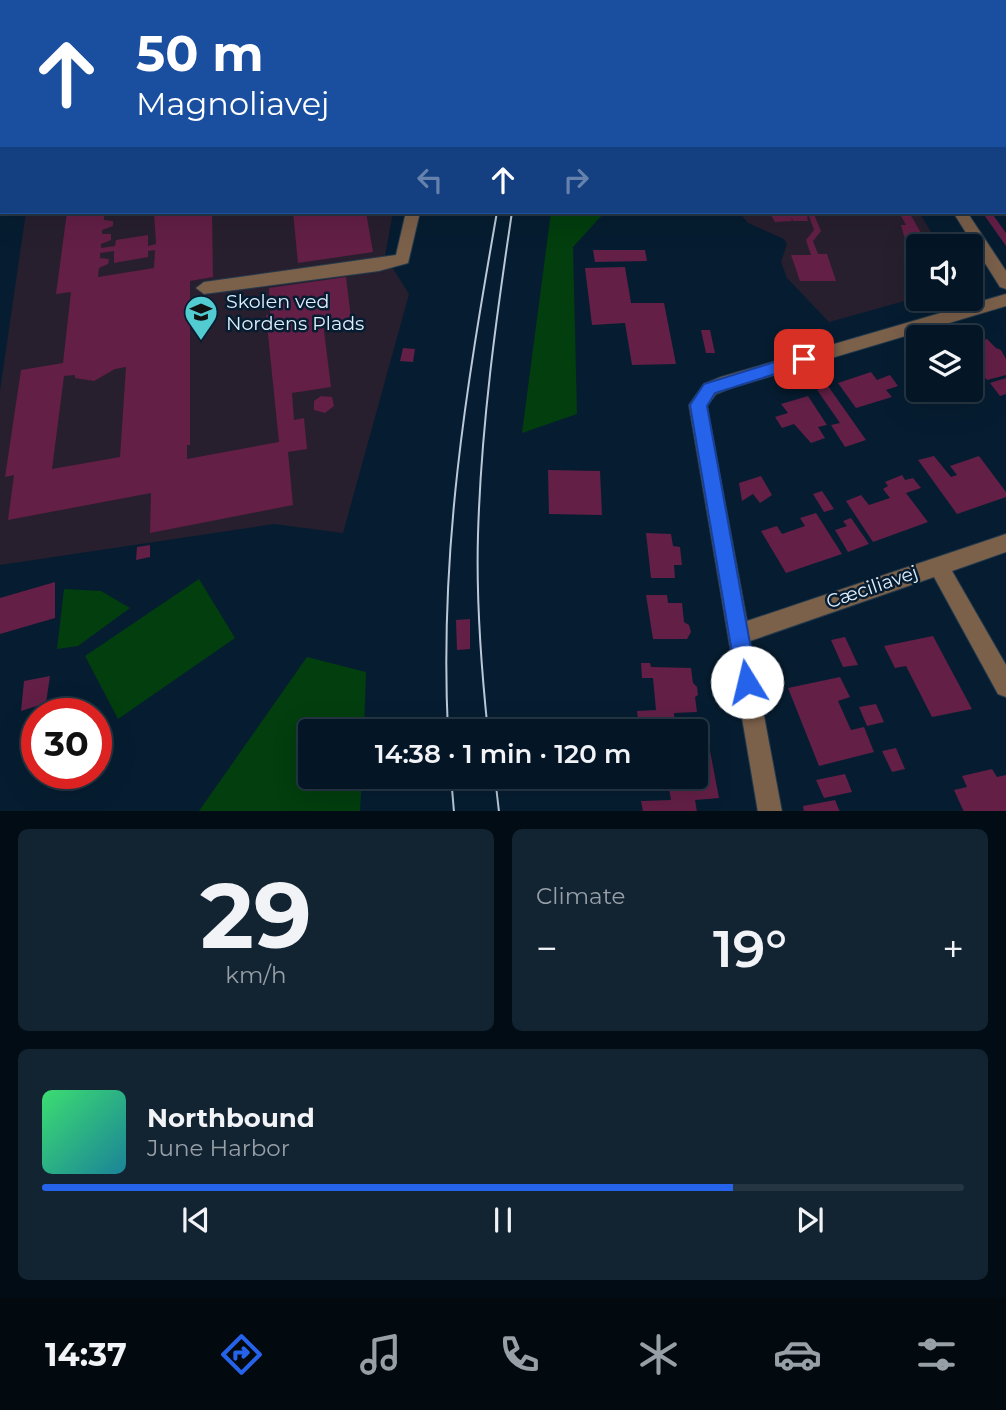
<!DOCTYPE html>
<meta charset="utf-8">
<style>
:root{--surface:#041625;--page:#122332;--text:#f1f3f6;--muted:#979fa7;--line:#253542;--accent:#2563eb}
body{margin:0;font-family:Montserrat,sans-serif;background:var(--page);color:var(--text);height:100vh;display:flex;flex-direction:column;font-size:26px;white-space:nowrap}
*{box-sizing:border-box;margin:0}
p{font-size:23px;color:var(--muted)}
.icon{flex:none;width:38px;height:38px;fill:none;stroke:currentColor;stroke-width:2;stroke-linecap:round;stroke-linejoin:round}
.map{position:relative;height:811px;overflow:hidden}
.side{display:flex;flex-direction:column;gap:18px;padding:18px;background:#020c14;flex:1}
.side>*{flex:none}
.banner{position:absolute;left:0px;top:0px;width:1006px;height:214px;box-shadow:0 7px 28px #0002,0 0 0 2px var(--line);background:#1a4fa0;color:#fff;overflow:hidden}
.buttons{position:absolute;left:906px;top:234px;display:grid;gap:14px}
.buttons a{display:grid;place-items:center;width:77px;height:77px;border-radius:7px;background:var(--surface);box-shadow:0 7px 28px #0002,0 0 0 2px var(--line);font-size:35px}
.speed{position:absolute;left:21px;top:698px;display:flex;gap:14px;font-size:35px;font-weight:700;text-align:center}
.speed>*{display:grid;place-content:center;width:91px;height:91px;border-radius:50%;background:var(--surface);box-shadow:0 7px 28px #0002,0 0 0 2px var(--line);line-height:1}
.speed .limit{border:10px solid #d22;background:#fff;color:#111}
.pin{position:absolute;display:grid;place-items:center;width:60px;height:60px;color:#fff;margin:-30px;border-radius:14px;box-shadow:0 4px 10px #0006}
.me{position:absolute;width:77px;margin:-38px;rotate:351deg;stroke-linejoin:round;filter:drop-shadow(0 0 5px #0008)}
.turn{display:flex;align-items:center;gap:24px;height:147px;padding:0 21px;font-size:32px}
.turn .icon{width:91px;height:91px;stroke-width:2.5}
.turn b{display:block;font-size:49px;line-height:60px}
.lanes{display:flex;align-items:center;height:66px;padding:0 21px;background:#0003;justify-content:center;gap:35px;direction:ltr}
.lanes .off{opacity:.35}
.big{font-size:52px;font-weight:600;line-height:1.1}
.side .card{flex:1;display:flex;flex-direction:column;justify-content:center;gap:10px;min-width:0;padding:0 24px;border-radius:10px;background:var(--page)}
.side .dial{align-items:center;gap:0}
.dial b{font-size:91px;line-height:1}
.song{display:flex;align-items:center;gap:21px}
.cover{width:84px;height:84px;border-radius:10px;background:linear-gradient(135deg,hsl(140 70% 55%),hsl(190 70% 35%))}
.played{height:7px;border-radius:4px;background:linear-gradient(90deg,var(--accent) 75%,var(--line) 75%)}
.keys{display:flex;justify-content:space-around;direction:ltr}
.heat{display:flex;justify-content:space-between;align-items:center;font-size:38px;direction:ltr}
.side .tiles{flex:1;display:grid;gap:18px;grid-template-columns:1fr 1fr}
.card:last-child{grid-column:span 2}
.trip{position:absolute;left:298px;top:719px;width:410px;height:70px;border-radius:7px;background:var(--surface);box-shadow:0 7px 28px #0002,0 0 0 2px var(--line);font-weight:600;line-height:70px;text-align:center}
.tab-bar{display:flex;height:112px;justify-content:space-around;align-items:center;background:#02090f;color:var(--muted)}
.tab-bar .icon{width:49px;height:49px}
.tab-bar .on{color:var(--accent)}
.tab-bar b{font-size:32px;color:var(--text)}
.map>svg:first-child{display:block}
.education{fill:#271f2e}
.green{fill:#023e0e}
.building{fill:#631f46;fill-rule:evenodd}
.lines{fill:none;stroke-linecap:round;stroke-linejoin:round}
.minor-casing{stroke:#243a4d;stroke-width:2}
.minor{fill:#7b604a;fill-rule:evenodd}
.tram{stroke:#b9c9d8;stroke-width:2}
.route{fill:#2563eb;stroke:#184099;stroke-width:2}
.labels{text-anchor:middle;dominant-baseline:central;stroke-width:5;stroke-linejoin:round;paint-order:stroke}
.poi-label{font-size:19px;fill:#dfeefc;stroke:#061d31;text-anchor:start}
.street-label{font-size:19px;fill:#dfeefc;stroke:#061d31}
</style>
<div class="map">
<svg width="1006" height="812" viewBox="0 0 1006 812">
<rect width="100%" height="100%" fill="#061d31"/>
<path class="education" d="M 26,212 L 393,212 L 385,256 L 409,294 L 343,533 L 274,524 L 0,565 L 0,391 Z
M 739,212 L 919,212 L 940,247 L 919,247 L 919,297 L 829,322 L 787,278 L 781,262 L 787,244 L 784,239 L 748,223 Z"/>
<path class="green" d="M 832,0 L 1006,0 L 1006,118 L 1004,2 Z
M 551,212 L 605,212 L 573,247 L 577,414 L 522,433 Z
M 199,579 L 235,638 L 118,719 L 85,656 Z
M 64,589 L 101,591 L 130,608 L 78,646 L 57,649 Z
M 307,657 L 366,672 L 364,731 L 310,732 L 310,777 L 362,777 L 360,811 L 199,811 Z"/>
<path class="building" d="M 67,212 L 104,212 L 104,220 L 113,221 L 113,226 L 102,230 L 102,234 L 111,234 L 111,240 L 101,244 L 101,248 L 115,246 L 116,240 L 148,235 L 148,246 L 156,244 L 154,212 L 212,212 L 213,277 L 190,281 L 190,445 L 187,445 L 187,459 L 279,442 L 266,315 L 270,314 L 269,288 L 346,277 L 351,318 L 323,323 L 331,387 L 292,393 L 294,420 L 304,418 L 307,449 L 288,452 L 293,505 L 150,533 L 151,493 L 8,520 L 14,475 L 5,477 L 21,370 L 63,363 L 71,292 L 56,294 ZM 155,250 L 154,268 L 98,277 L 99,268 L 108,264 L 109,259 L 100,258 L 100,253 L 114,251 L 114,263 L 148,257 L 148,251 ZM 126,367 L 120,457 L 52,469 L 64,376 L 75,375 L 75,378 L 94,381 L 115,369 Z
M 293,212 L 366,212 L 373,252 L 298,263 Z
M 754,212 L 813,212 L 821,231 L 813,241 L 818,254 L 827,254 L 836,281 L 800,281 L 791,255 L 811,255 L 806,240 L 814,230 L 809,216 L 807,217 L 808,221 L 793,221 L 791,217 L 792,221 L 775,222 L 771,215 L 755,216 Z
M 899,212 L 909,212 L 929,247 L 919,247 L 919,252 L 909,253 L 901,225 L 906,225 Z
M 982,212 L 991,212 L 1006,233 L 1006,246 Z
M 593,250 L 645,250 L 647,261 L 595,262 Z
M 625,267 L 631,303 L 664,303 L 676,364 L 632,365 L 625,323 L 592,325 L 585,268 Z
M 701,330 L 710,330 L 715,353 L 706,353 Z
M 987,339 L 996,348 L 1001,350 L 1006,359 L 1006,375 L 987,380 L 971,361 L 971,343 Z
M 403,348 L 415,349 L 413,362 L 400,361 Z
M 871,372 L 877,380 L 890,375 L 898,386 L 886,390 L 892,397 L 856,408 L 838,383 Z
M 1006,378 L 1006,394 L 1000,396 L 990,383 Z
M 828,386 L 866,440 L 845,447 L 831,425 L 840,423 L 817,390 Z
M 321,396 L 332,397 L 334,406 L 325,413 L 314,410 L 314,401 Z
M 808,396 L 827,425 L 818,427 L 825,438 L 811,443 L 794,424 L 782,428 L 775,417 L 788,413 L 781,404 Z
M 934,456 L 951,477 L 957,475 L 950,466 L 979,456 L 1006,492 L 1006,497 L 957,514 L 918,460 Z
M 548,470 L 600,471 L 602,515 L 549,514 Z
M 902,475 L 905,480 L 913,478 L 921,488 L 906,493 L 928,522 L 873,542 L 846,501 L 861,495 L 869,505 L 890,498 L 883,489 L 888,486 L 885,482 Z
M 761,476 L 772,495 L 760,503 L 753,494 L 742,501 L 739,483 Z
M 822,491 L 834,509 L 824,512 L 813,494 Z
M 816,513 L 842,554 L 786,573 L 761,531 L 777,526 L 782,534 L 805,526 L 800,518 Z
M 851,518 L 869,544 L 848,552 L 835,530 L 847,526 L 843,521 Z
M 646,533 L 671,534 L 673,546 L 680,547 L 682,565 L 674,565 L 675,578 L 651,578 Z
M 150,545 L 150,557 L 136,560 L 137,547 Z
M 55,582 L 55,618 L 0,634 L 0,598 Z
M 646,595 L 667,595 L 668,603 L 682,603 L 684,622 L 689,625 L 691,632 L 687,639 L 653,639 Z
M 470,619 L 470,649 L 457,650 L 456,620 Z
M 933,636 L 972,709 L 932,717 L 906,666 L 895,668 L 884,646 Z
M 845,637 L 858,665 L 843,667 L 831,640 Z
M 641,663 L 650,663 L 651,667 L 691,668 L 693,683 L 697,687 L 698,695 L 695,697 L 697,712 L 674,713 L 675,729 L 639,728 L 637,711 L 656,710 L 653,678 L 642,678 Z
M 50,676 L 46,703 L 21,711 L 24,681 Z
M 840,677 L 850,697 L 838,701 L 851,730 L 864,727 L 874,752 L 819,766 L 788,688 Z
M 876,704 L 884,722 L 867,726 L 859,707 Z
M 695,746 L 709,746 L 719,798 L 695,800 L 697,812 L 643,812 L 641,801 L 671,800 L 667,777 L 695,777 Z
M 896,748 L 905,769 L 892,772 L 882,751 Z
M 992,769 L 997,777 L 1006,775 L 1006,812 L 964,812 L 954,790 L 967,787 L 962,776 Z
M 845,774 L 852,792 L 824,798 L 816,780 Z
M 835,800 L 840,812 L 804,812 L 803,806 Z"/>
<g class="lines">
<defs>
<path id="minor" d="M 158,0 L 170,0 L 170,2 L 158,2 Z
M 311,0 L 336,0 L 309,2 Z
M 451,0 L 463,0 L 463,2 L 451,2 Z
M 807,0 L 819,0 L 821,2 L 809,2 Z
M 847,0 L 859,0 L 860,2 L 848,2 Z
M 0,47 L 2,47 L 2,55 L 0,55 Z
M 2,170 L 2,188 L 0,189 L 0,171 Z
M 406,212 L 420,212 L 408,263 L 379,271 L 204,294 L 196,288 L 204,282 L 396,255 Z
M 953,212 L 967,212 L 1006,271 L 1006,289 L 1000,287 Z
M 1006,294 L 1006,306 L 731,388 L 716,394 L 707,406 L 747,621 L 1006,534 L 1006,552 L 952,571 L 1006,665 L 1006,697 L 998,694 L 934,577 L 750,641 L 782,812 L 758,812 L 689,405 L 704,384 L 721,377 Z"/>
</defs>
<use href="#minor" class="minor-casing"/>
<use href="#minor" class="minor"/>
<path class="tram" d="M 448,732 C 439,551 466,389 497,212
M 488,732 C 481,666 476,601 478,535 C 481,427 496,319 512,212
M 451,777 L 454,812
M 495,777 L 499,812"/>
</g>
<path class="route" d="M 804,353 L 812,359 L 810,363 L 715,393 L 707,406 L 757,682 L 754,689 L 747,692 L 740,689 L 737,682 L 690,405 L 704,384 Z"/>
<defs>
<symbol id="school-pin" viewBox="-11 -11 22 30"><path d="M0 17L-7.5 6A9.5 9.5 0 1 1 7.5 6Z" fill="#52ccd0" stroke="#061d31"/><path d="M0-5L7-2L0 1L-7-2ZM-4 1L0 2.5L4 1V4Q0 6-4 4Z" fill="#111"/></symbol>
</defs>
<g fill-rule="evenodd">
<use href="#school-pin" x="182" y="293" width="38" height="52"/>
</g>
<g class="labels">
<g class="poi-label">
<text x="226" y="301">Skolen ved<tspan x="226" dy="22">Nordens Plads</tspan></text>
</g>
<g class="street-label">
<text transform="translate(872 587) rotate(-19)">Cæciliavej</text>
</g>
</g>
</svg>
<div class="buttons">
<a><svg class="icon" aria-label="sound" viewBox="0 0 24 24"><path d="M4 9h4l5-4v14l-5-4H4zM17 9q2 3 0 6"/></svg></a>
<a><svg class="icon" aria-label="layers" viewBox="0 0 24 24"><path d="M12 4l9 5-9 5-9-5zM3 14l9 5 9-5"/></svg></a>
</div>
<div class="speed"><div class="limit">30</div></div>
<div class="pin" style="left:804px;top:359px;background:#d93025"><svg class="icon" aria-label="arrive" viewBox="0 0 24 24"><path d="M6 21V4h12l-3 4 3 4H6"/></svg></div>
<svg class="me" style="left:747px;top:682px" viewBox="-20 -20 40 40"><circle r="19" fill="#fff"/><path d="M0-13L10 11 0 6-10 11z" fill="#2563eb"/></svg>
<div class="trip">14:38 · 1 min · 120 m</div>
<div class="banner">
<div class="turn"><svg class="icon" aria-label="ahead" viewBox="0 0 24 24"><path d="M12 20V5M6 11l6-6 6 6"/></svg><div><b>50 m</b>Magnoliavej</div></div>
<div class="lanes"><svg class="icon off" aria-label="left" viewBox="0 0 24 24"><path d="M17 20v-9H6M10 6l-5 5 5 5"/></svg><svg class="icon" aria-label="ahead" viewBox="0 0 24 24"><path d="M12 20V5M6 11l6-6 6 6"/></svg><svg class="icon off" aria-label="right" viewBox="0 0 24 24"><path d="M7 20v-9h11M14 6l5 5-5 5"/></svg></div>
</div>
</div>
<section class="side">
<div class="tiles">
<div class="card dial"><b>29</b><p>km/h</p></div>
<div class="card"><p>Climate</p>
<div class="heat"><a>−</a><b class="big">19°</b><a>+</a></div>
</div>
<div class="card">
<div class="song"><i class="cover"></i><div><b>Northbound</b><p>June Harbor</p></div></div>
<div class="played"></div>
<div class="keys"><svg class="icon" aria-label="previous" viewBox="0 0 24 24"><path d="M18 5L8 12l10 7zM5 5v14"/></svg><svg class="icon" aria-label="pause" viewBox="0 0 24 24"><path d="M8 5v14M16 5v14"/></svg><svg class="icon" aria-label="next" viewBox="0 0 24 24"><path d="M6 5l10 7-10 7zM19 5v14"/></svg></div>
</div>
</div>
</section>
<nav class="tab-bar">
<b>14:37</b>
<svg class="icon on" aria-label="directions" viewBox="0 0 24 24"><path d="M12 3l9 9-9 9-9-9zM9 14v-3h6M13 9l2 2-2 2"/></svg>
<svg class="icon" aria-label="music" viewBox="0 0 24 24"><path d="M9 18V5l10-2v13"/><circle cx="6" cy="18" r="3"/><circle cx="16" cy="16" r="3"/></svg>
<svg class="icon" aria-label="phone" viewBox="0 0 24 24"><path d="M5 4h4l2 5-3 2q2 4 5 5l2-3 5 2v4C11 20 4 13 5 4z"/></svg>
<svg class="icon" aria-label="climate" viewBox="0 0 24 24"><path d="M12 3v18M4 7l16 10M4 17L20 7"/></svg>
<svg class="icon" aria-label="car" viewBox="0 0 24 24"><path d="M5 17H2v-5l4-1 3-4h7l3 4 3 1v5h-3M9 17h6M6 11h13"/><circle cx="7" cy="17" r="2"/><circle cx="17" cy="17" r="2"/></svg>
<svg class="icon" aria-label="filters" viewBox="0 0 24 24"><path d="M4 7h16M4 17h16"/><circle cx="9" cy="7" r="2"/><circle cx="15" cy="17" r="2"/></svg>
</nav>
